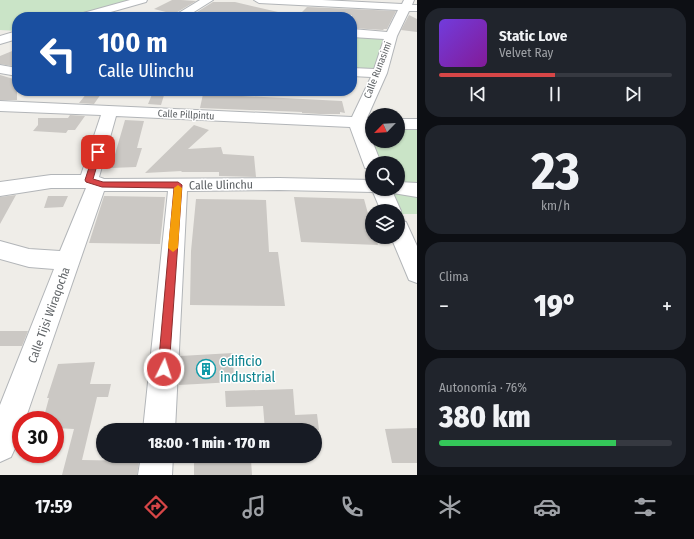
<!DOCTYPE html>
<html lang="es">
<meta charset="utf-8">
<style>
:root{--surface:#171b24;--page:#20242c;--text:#f1f3f6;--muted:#9ea1a6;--line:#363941;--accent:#d74647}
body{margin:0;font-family:"Fira Sans Condensed",sans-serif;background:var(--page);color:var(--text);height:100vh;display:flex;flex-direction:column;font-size:15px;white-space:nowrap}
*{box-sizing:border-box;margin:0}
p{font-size:13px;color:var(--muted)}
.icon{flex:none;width:22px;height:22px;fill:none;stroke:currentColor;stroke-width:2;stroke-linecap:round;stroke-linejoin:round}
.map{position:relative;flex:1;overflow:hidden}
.sheet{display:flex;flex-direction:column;gap:8px;padding:8px;background:#0d0f14;width:277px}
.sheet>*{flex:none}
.guide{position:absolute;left:12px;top:12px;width:345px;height:84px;border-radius:16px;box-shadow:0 1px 3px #0004;background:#1a4fa0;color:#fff;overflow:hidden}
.needle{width:26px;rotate:245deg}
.fabs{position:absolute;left:365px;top:108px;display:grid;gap:8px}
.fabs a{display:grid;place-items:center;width:40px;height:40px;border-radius:50%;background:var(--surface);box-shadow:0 1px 3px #0004;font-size:20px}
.speed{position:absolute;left:12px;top:411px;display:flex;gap:8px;font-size:20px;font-weight:700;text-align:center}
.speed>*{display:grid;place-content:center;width:52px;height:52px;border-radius:50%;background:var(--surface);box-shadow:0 1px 3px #0004;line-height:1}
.speed .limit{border:6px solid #d22;background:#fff;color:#111}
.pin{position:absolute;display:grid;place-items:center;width:34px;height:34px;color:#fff;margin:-17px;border-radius:8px;box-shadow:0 2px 6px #0006}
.me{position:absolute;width:44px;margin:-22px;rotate:4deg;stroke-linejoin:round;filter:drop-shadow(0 0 3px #0008)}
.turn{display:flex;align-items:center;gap:14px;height:84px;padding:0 20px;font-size:18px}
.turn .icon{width:52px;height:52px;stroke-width:2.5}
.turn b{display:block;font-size:28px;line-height:34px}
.big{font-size:30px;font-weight:800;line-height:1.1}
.sheet .tile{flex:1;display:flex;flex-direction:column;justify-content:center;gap:6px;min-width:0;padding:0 14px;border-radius:16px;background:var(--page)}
.sheet .dial{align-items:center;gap:0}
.dial b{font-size:52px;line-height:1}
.song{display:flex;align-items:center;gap:12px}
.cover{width:48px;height:48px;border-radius:6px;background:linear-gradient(135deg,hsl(260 70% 55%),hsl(290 70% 35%))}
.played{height:4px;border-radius:2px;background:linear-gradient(90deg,var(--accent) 50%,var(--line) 50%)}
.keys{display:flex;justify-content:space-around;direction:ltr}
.heat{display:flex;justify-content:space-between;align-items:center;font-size:22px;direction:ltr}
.charge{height:6px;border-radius:3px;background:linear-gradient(90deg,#34c759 76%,var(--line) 0)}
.trip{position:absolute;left:96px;top:423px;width:226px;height:40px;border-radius:20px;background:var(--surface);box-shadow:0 1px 3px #0004;font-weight:800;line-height:40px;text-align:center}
.dock{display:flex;height:64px;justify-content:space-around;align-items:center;background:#090b0e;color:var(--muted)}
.dock .icon{width:28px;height:28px}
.dock .active{color:var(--accent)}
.dock b{font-size:18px;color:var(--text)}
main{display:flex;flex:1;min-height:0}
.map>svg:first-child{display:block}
.green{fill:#cae4c7}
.building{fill:#cbc8c4}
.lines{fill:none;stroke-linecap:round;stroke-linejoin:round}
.minor-casing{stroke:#b2b5b8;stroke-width:2}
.minor{fill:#fff;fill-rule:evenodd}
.route{fill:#d74647;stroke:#8c2e2e}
.slow{fill:#f59e0b}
.labels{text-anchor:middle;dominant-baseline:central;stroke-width:3;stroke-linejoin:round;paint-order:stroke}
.far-street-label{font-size:10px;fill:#5f6366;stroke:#fff}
.street-label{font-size:12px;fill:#5f6366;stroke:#fff}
.near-culture-label{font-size:14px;fill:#0d838f;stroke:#fff;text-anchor:start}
</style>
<main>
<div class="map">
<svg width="417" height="475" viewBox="0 0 417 475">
<rect width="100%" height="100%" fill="#efede8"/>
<path class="green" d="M 0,0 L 134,0 L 73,17 L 17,17 L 17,31 L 0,30 Z
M 352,36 L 380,38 L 385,41 L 373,71 L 352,71 Z
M 398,130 L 417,130 L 417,186 L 398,184 L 398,163 L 377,163 L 367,136 L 372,132 L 372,141 L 398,141 Z
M 391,193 L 417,195 L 417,214 L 402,214 Z"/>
<path class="building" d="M 172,0 L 181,0 L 196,1 L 174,14 L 154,9 Z
M 213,2 L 235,2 L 278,12 L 277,17 L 189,17 Z
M 307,7 L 396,11 L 387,29 L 384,29 L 383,30 L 352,28 L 352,15 L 302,12 Z
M 409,15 L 417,19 L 417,32 L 401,30 Z
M 17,49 L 17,63 L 12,66 L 0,64 L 0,56 Z
M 0,75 L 17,80 L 17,100 L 0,100 Z
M 153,92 L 165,92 L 161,105 L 148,104 Z
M 87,93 L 101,94 L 94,104 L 79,103 Z
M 203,94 L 342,101 L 345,113 L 340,112 L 340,114 L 320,114 L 302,113 L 302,112 L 200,108 Z
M 70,115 L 85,116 L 75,130 L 68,130 L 66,133 L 33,131 L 38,125 L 38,118 L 68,118 Z
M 125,120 L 144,121 L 137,148 L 142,148 L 136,167 L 111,168 Z
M 194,125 L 209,130 L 188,149 L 221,147 L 223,154 L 254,156 L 256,177 L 219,176 L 219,172 L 181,172 L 182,171 L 145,173 Z
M 16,195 L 0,224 L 0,197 Z
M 48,196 L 68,196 L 63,207 L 44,208 Z
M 104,196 L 165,197 L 160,244 L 89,243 Z
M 294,197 L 364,199 L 372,228 L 372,237 L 375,237 L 378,245 L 301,242 Z
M 196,199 L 266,200 L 269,252 L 278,252 L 285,306 L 190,305 L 191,251 Z
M 0,331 L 28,331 L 22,346 L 0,346 Z
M 233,353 L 234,382 L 179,385 L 180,356 Z
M 95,362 L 90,384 L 111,384 L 108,397 L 97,397 L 82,460 L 139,461 L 137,475 L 62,475 L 74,429 L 55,428 L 55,420 L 43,420 L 49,398 L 47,398 L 58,364 Z
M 293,389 L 295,415 L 317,414 L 319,430 L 265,430 L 263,406 L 226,407 L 225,391 Z
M 417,428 L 417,463 L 392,463 L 385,429 Z
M 194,459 L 251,460 L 252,475 L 194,475 Z"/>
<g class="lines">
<defs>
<path id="minor" d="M 130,0 L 147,0 L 146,2 L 93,17 L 74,17 L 76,15 Z
M 200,0 L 213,0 L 186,17 L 172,17 Z
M 254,0 L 322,0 L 402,4 L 404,0 L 414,0 L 412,5 L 417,5 L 417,11 L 409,11 L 397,36 L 387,73 L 367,118 L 372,118 L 372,128 L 367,128 L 381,163 L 372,163 L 372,170 L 365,168 L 350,127 L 116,116 L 99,177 L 104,179 L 279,178 L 372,180 L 372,189 L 398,189 L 398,182 L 417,183 L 417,197 L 393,193 L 401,211 L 398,216 L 398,211 L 381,211 L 373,192 L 279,190 L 187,191 L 175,430 L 143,430 L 168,191 L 104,191 L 25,420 L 21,420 C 21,434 17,445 11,457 L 0,462 L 0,405 L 54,269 L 29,267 L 0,259 L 0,241 L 29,249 L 60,251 L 86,188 L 51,188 L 0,196 L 0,182 L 51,175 L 81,175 L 101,115 L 0,111 L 0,101 L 352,117 L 371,77 L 352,76 L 352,68 L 374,69 L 384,39 L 352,37 L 352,29 L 387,32 L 398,10 L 259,3 Z
M 17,31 L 17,39 L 0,44 L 0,36 Z
M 0,65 L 17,68 L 17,76 L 0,73 Z
M 398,119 L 417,119 L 417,129 L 398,129 Z
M 398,220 L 406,222 L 417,246 L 417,283 L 409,280 L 391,237 L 398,237 Z
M 141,456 L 173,456 L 172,475 L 138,475 Z"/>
</defs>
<use href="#minor" class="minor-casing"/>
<use href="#minor" class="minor"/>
</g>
<path class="route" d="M 98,150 L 101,152 L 93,179 L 103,182 L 178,182 L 182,185 L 169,369 L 168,373 L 164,374 L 159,373 L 158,369 L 174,188 L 102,187 L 86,182 L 85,180 L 94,152 Z"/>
<path class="slow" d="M 178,185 L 182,188 L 178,248 L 173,252 L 168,248 L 174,188 Z"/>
<defs>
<symbol id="building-ring" viewBox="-11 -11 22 22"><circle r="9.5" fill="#fff" stroke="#0f9aa8" stroke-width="1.5"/><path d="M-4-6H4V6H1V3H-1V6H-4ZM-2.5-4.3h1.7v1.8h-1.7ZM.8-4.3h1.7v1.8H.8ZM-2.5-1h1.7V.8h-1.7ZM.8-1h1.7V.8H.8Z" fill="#0f9aa8"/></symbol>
</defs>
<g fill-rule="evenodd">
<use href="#building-ring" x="195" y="358" width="22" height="22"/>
</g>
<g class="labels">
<g class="far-street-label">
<text transform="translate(378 70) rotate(-69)">Calle Runasimi</text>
<text transform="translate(186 115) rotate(3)">Calle Pillpintu</text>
</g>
<g class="street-label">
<text transform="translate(221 185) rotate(-1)">Calle Ulinchu</text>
<text transform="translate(49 315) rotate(-70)">Calle Tijsi Wiraqocha</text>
</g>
<g class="near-culture-label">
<text x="220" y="361">edificio<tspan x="220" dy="16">industrial</tspan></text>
</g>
</g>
</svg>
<div class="fabs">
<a><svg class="needle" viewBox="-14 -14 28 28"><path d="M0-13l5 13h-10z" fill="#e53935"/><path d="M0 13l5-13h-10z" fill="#9ea1a6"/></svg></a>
<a><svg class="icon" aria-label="search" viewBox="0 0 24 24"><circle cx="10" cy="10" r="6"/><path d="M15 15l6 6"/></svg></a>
<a><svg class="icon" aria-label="layers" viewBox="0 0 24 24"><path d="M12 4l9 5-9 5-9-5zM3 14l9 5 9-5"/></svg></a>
</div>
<div class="speed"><div class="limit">30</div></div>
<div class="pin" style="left:98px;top:152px;background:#d93025"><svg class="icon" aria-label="arrive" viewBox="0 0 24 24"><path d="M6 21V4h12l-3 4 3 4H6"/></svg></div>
<svg class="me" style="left:164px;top:369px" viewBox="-20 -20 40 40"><circle r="17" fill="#d74647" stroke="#fff" stroke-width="3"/><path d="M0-11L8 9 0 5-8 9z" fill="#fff"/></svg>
<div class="trip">18:00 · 1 min · 170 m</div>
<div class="guide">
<div class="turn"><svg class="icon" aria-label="left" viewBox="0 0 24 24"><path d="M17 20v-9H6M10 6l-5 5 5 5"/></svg><div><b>100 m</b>Calle Ulinchu</div></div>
</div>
</div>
<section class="sheet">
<div class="tile">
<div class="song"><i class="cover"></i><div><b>Static Love</b><p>Velvet Ray</p></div></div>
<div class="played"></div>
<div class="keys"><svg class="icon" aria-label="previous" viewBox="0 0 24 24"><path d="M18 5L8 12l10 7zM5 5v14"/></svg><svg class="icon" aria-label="pause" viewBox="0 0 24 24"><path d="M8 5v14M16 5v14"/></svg><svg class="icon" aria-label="next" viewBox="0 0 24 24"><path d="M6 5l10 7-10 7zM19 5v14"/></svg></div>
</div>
<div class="tile dial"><b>23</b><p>km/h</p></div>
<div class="tile"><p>Clima</p>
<div class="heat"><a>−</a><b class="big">19°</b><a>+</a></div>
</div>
<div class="tile"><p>Autonomía · 76%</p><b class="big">380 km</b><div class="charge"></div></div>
</section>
</main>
<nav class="dock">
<b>17:59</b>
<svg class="icon active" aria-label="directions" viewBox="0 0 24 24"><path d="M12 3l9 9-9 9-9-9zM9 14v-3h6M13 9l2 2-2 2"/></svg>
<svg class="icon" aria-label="music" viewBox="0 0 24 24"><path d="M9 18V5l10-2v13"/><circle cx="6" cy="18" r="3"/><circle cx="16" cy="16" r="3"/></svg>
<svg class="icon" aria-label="phone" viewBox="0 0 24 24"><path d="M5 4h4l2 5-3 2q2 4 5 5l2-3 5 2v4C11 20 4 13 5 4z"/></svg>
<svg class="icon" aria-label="climate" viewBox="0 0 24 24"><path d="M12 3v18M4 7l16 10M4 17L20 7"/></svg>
<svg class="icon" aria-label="car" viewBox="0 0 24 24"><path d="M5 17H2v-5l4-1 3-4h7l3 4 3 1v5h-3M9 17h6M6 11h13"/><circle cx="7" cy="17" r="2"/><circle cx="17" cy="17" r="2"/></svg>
<svg class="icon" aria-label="filters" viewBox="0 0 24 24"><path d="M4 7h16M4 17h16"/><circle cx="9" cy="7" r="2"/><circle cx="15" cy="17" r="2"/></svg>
</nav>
